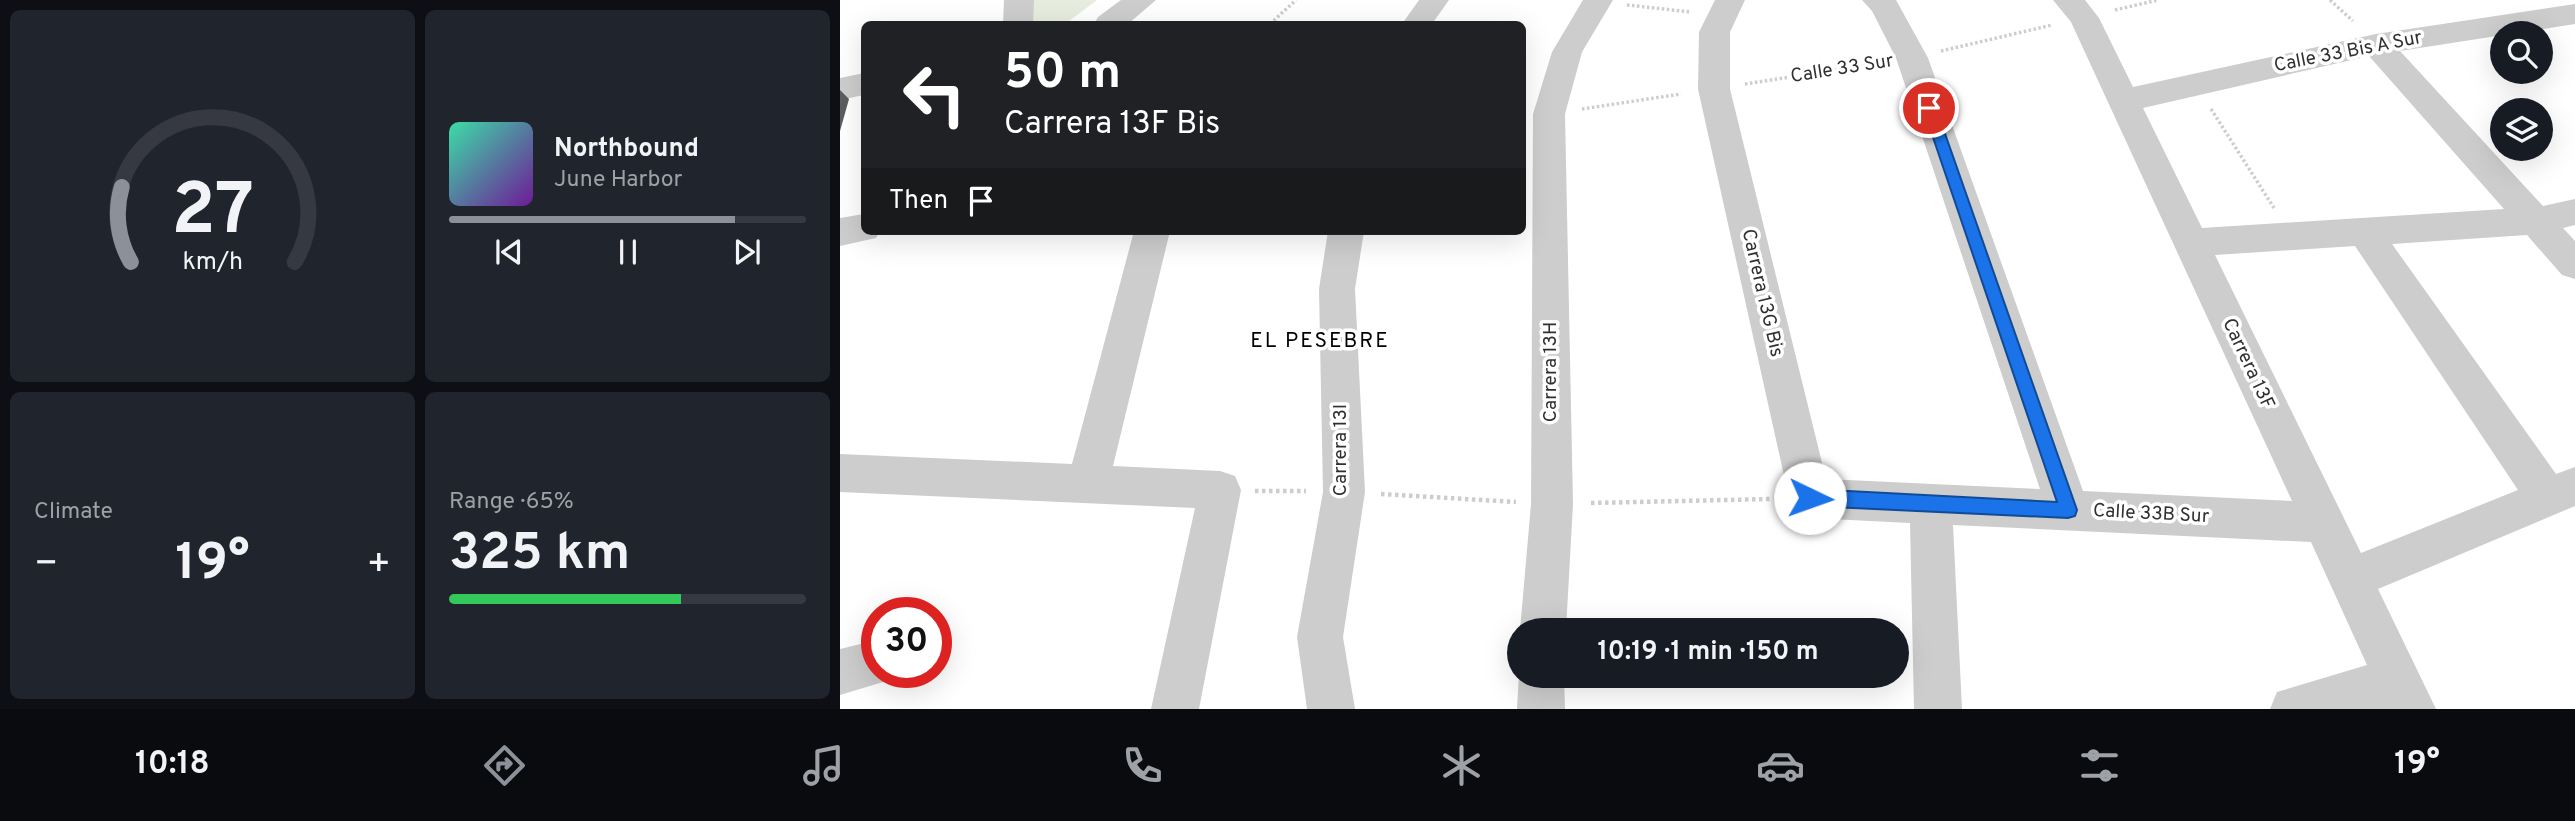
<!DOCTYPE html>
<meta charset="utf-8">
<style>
:root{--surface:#171b24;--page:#20242c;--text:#f1f3f6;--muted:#9ea1a6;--line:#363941;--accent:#8c9099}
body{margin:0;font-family:Overpass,sans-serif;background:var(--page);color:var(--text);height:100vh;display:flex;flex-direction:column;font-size:26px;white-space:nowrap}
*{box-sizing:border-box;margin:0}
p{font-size:23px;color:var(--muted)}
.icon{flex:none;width:38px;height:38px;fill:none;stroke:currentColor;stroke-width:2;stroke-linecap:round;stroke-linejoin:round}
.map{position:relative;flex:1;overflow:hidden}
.side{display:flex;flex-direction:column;gap:10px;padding:10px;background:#0d0f14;width:840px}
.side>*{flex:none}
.top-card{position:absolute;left:21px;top:21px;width:665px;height:214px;border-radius:10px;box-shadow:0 7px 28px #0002;background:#202124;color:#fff;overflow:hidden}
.tools{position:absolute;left:1650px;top:21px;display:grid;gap:14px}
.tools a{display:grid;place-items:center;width:63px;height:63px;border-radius:50%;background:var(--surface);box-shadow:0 7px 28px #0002;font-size:35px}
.speed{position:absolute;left:21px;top:597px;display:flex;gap:14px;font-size:35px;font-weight:700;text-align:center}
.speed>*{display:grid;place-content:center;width:91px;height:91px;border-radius:50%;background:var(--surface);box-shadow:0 7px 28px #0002;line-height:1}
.speed .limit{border:10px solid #d22;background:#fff;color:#111}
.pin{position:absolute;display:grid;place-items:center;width:60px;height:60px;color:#fff;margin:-30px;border:4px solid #fff;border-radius:50%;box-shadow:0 2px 7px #0007}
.me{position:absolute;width:77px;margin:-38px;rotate:93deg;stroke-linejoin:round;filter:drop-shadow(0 0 5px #0008)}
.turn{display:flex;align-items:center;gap:24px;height:147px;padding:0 28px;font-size:32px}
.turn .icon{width:91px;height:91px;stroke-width:2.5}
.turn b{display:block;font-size:49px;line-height:60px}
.then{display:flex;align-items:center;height:66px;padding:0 28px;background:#0003;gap:14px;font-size:26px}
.big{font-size:52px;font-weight:700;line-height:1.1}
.side .widget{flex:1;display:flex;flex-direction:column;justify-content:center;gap:10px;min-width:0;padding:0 24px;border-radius:10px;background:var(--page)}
.side .dial{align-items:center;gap:0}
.dial svg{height:182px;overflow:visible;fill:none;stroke:var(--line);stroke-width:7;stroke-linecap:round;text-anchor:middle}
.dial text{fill:var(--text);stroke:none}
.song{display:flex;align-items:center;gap:21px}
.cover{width:84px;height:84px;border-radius:10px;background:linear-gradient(135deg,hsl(160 70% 55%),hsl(280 70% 35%))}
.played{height:7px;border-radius:4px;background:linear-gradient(90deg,var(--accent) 80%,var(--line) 80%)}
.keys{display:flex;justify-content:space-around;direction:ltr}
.heat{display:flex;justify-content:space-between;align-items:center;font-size:38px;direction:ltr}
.charge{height:10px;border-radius:5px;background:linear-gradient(90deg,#34c759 65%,var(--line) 0)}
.side .tiles{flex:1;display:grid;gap:10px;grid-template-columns:repeat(2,1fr)}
.trip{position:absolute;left:667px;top:618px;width:402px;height:70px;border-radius:35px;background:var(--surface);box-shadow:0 7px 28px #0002;font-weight:700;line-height:70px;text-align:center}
.menu{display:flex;height:112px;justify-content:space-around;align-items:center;background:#090b0e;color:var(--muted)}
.menu .icon{width:49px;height:49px}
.menu .on{color:var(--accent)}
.menu b{font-size:32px;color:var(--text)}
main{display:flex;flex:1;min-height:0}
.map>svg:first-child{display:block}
.green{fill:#e6edde}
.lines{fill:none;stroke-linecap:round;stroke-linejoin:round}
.path-far1{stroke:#cdcdcd;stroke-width:3.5;stroke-dasharray:2.5 2.5;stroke-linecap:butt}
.path{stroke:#cdcdcd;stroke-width:4.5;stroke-dasharray:3.5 3.5;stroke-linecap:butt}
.minor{fill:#cdcdcd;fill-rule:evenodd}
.shaded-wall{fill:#5d5d5d}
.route{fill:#1a73e8;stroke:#114b97;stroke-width:2}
.labels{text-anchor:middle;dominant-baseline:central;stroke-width:7;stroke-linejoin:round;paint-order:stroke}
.street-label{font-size:19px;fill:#303030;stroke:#fff}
.neighbourhood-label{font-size:21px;letter-spacing:2px;fill:#000;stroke:#fff}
</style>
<main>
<section class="side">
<div class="tiles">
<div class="widget dial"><svg viewBox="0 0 100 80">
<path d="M14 69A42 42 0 1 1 86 69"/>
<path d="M14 69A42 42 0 0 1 10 36" stroke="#8c9099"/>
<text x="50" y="56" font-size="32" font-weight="700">27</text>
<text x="50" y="72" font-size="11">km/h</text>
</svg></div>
<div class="widget">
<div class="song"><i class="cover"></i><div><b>Northbound</b><p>June Harbor</p></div></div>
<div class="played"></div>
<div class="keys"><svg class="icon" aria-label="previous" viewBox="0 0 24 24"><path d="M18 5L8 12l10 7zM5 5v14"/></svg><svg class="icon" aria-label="pause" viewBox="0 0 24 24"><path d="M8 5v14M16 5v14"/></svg><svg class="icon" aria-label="next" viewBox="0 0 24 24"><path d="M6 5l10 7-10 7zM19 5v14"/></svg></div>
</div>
<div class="widget"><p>Climate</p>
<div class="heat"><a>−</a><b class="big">19°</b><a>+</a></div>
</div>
<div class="widget"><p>Range · 65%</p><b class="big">325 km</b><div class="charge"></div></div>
</div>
</section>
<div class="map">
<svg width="1735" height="709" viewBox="0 0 1735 709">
<rect width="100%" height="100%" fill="#fff"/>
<path class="green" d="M 192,0 L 257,0 L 225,24 L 189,24 Z"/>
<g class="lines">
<path class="path-far1" d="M 1490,0 L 1513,21
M 787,5 L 851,12
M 1275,10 L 1318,0
M 430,24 L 456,0
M 1101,51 L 1212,25
M 905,84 L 1041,63
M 742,109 L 841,94
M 1371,109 L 1434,208"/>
<path class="path" d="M 415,491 L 466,491
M 541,494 L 676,502
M 751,503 L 931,499"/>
<path class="minor" d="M 164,0 L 194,0 L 193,24 L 163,24 Z
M 281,0 L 316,0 L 288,24 L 254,24 L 258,17 Z
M 579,0 L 609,0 L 592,24 L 562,24 Z
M 743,0 L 773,0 L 742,52 L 725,114 L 733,504 L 726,630 L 680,630 L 691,504 L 693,114 L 712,52 Z
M 875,0 L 905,0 L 890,32 L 890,89 L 986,479 L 1200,489 L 1056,58 L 1032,11 L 1022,0 L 1056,0 L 1088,58 L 1243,491 L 1452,501 L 1231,22 L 1213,0 L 1245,0 L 1259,18 L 1293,87 L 1536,34 L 1735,4 L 1735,24 L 1560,51 L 1703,206 L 1735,199 L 1735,225 L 1723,228 L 1735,241 L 1735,279 L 1722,275 L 1687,235 L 1552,244 L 1716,474 L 1735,467 L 1735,506 L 1538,589 L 1596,709 L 1430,709 L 1437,692 L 1527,665 L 1471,542 L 1113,525 L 1122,709 L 1074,709 L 1070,523 L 970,518 L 955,512 L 949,498 L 858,89 L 859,32 ZM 1529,56 L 1664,209 L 1362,228 L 1303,108 ZM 1515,246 L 1678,490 L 1521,553 L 1375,255 Z
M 24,73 L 24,95 L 0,100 L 0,78 Z
M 24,214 L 24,231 L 40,231 L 36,238 L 0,246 L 0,218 Z
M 294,231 L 330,231 L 273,466 L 380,471 L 395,476 L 401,490 L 359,709 L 311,709 L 355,508 L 0,492 L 0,454 L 232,464 Z
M 488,231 L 524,231 L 515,289 L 525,492 L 503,637 L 515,709 L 467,709 L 457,637 L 483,492 L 479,289 Z
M 37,640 L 37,672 L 56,672 L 53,679 L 0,695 L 0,649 Z
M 679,673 L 679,676 L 724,676 L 725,709 L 677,709 Z"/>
</g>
<path class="shaded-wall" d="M 0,90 L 9,99 L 0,131 Z"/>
<path class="route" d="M 1089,104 L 1096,108 L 1237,510 L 1235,516 L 1228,518 L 970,506 L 964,503 L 961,498 L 964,492 L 970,489 L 1217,502 L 1083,108 Z"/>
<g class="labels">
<g class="street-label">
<text transform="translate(1508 52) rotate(-11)">Calle 33 Bis A Sur</text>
<text transform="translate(1002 69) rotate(-9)">Calle 33 Sur</text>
<text transform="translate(922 293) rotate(77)">Carrera 13G Bis</text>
<text transform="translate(1408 364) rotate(65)">Carrera 13F</text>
<text transform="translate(711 372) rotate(-90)">Carrera 13H</text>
<text transform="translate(501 450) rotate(-90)">Carrera 13I</text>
<text transform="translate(1311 514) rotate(3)">Calle 33B Sur</text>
</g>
<g class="neighbourhood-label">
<text x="480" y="341">EL PESEBRE</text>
</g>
</g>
</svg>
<div class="tools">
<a><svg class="icon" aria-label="search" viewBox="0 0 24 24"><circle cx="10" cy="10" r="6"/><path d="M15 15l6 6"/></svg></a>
<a><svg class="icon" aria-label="layers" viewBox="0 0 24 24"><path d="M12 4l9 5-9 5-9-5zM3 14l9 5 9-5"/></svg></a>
</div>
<div class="speed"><div class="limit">30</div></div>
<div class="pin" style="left:1089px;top:108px;background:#d93025"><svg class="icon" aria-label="arrive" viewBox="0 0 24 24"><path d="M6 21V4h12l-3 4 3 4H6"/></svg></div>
<svg class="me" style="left:970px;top:498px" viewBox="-20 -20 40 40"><circle r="19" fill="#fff"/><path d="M0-13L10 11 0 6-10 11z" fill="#1a73e8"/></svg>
<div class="trip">10:19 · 1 min · 150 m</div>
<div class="top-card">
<div class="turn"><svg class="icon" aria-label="left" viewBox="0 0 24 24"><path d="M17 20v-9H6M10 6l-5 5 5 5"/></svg><div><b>50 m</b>Carrera 13F Bis</div></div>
<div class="then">Then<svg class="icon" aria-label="arrive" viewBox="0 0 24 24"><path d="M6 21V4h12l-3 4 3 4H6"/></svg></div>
</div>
</div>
</main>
<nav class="menu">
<b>10:18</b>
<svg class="icon on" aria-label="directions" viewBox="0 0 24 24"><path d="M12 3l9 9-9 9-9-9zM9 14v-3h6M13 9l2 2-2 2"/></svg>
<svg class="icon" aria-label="music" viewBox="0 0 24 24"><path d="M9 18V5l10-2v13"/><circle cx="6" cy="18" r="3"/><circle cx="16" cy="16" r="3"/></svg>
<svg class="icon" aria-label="phone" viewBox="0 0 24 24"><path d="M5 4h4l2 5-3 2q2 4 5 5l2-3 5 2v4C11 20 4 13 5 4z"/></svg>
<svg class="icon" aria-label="climate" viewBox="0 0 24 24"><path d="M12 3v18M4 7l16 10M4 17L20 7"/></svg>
<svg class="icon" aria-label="car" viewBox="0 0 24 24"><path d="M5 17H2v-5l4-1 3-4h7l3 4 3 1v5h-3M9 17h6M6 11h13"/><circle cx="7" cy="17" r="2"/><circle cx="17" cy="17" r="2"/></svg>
<svg class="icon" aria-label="filters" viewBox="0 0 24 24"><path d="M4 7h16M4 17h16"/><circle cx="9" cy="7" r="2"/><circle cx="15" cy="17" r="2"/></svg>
<b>19°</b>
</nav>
